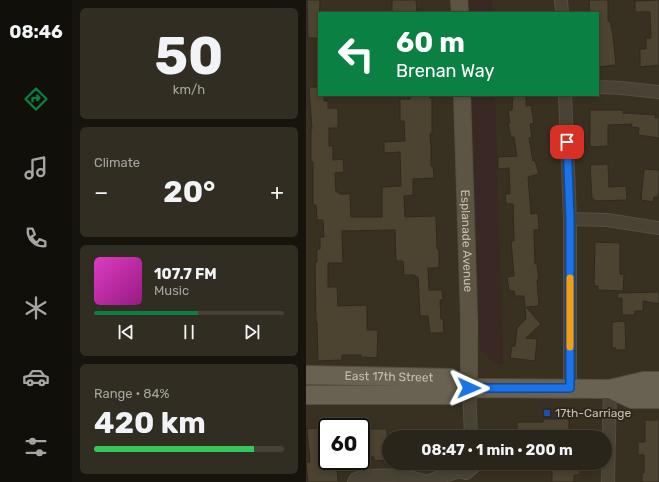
<!DOCTYPE html>
<meta charset="utf-8">
<style>
:root{--surface:#2a251a;--page:#322d23;--text:#f1f3f6;--muted:#a5a5a2;--line:#464239;--accent:#0b8043}
body{margin:0;font-family:Rubik,sans-serif;background:var(--page);color:var(--text);height:100vh;display:flex;flex-direction:column;font-size:15px;white-space:nowrap}
*{box-sizing:border-box;margin:0}
p{font-size:13px;color:var(--muted)}
.icon{flex:none;width:22px;height:22px;fill:none;stroke:currentColor;stroke-width:2;stroke-linecap:round;stroke-linejoin:round}
.map{position:relative;flex:1;overflow:hidden}
.side{display:flex;flex-direction:column;gap:8px;padding:8px;background:#17140e;width:234px}
.side>*{flex:none}
.hud{position:absolute;left:12px;top:12px;width:281px;height:84px;border-radius:0px;box-shadow:0 2px 6px #0003,0 0 0 1px var(--line);background:#0b8043;color:#fff;overflow:hidden}
.speed{position:absolute;left:12px;top:418px;display:flex;gap:8px;font-size:20px;font-weight:700;text-align:center}
.speed>*{display:grid;place-content:center;width:52px;height:52px;border-radius:50%;background:var(--surface);box-shadow:0 2px 6px #0003,0 0 0 1px var(--line);line-height:1}
.speed .limit{border:2px solid #111;border-radius:6px;background:#fff;color:#111}
.pin{position:absolute;display:grid;place-items:center;width:34px;height:34px;color:#fff;margin:-17px;border-radius:8px;box-shadow:0 2px 6px #0006}
.me{position:absolute;width:44px;margin:-22px;rotate:91deg;stroke-linejoin:round;filter:drop-shadow(0 0 3px #0008)}
.turn{display:flex;align-items:center;gap:14px;height:84px;padding:0 12px;font-size:18px}
.turn .icon{width:52px;height:52px;stroke-width:2.5}
.turn b{display:block;font-size:28px;line-height:34px}
.big{font-size:30px;font-weight:700;line-height:1.1}
.side .widget{flex:1;display:flex;flex-direction:column;justify-content:center;gap:6px;min-width:0;padding:0 14px;border-radius:6px;background:var(--page)}
.side .dial{align-items:center;gap:0}
.dial b{font-size:52px;line-height:1}
.song{display:flex;align-items:center;gap:12px}
.cover{width:48px;height:48px;border-radius:6px;background:linear-gradient(135deg,hsl(310 70% 55%),hsl(310 70% 35%))}
.played{height:4px;border-radius:2px;background:linear-gradient(90deg,var(--accent) 55%,var(--line) 55%)}
.keys{display:flex;justify-content:space-around;direction:ltr}
.heat{display:flex;justify-content:space-between;align-items:center;font-size:22px;direction:ltr}
.charge{height:6px;border-radius:3px;background:linear-gradient(90deg,#34c759 84%,var(--line) 0)}
.trip{position:absolute;left:76px;top:430px;width:230px;height:40px;border-radius:20px;background:var(--surface);box-shadow:0 2px 6px #0003,0 0 0 1px var(--line);font-weight:700;line-height:40px;text-align:center}
main{display:flex;flex:1;min-height:0}
.dock{display:flex;flex-direction:column;width:72px;justify-content:space-around;align-items:center;background:#110f0a;color:var(--muted)}
.dock .icon{width:28px;height:28px}
.dock .on{color:var(--accent)}
.dock b{font-size:18px;color:var(--text)}
.map>svg:first-child{display:block}
.green{fill:#392823}
.building{fill:#4c4331;stroke:#2f2a1c}
.lines{fill:none;stroke-linecap:round;stroke-linejoin:round}
.street-casing{stroke:#554f41;stroke-width:14}
.secondary-casing{stroke:#554f41;stroke-width:18}
.primary-casing{stroke:#554f41;stroke-width:20}
.street{stroke:#494335;stroke-width:12}
.secondary{stroke:#5c5543;stroke-width:16}
.primary{stroke:#696253;stroke-width:18}
.route-casing{stroke:#114b97;stroke-width:10}
.route{stroke:#1a73e8;stroke-width:7}
.slow{stroke:#f59e0b;stroke-width:7}
.transit-dot{fill:#1a4fb4;stroke:#2d281b;stroke-width:1.5}
.labels{text-anchor:middle;dominant-baseline:central;stroke-width:4;stroke-linejoin:round;paint-order:stroke}
.street-label{font-size:12px;fill:#c5bfb0;stroke:#2d281b}
.poi-label{font-size:12px;fill:#c5bfb0;stroke:#2d281b;text-anchor:start}
</style>
<main>
<nav class="dock">
<b>08:46</b>
<svg class="icon on" aria-label="directions" viewBox="0 0 24 24"><path d="M12 3l9 9-9 9-9-9zM9 14v-3h6M13 9l2 2-2 2"/></svg>
<svg class="icon" aria-label="music" viewBox="0 0 24 24"><path d="M9 18V5l10-2v13"/><circle cx="6" cy="18" r="3"/><circle cx="16" cy="16" r="3"/></svg>
<svg class="icon" aria-label="phone" viewBox="0 0 24 24"><path d="M5 4h4l2 5-3 2q2 4 5 5l2-3 5 2v4C11 20 4 13 5 4z"/></svg>
<svg class="icon" aria-label="climate" viewBox="0 0 24 24"><path d="M12 3v18M4 7l16 10M4 17L20 7"/></svg>
<svg class="icon" aria-label="car" viewBox="0 0 24 24"><path d="M5 17H2v-5l4-1 3-4h7l3 4 3 1v5h-3M9 17h6M6 11h13"/><circle cx="7" cy="17" r="2"/><circle cx="17" cy="17" r="2"/></svg>
<svg class="icon" aria-label="filters" viewBox="0 0 24 24"><path d="M4 7h16M4 17h16"/><circle cx="9" cy="7" r="2"/><circle cx="15" cy="17" r="2"/></svg>
</nav>
<section class="side">
<div class="widget dial"><b>50</b><p>km/h</p></div>
<div class="widget"><p>Climate</p>
<div class="heat"><a>−</a><b class="big">20°</b><a>+</a></div>
</div>
<div class="widget">
<div class="song"><i class="cover"></i><div><b>107.7 FM</b><p>Music</p></div></div>
<div class="played"></div>
<div class="keys"><svg class="icon" aria-label="previous" viewBox="0 0 24 24"><path d="M18 5L8 12l10 7zM5 5v14"/></svg><svg class="icon" aria-label="pause" viewBox="0 0 24 24"><path d="M8 5v14M16 5v14"/></svg><svg class="icon" aria-label="next" viewBox="0 0 24 24"><path d="M6 5l10 7-10 7zM19 5v14"/></svg></div>
</div>
<div class="widget"><p>Range · 84%</p><b class="big">420 km</b><div class="charge"></div></div>
</section>
<div class="map">
<svg width="353" height="482" viewBox="0 0 353 482">
<rect width="100%" height="100%" fill="#383122"/>
<path class="green" d="M 163,0 L 186,0 L 186,13 L 163,13 Z
M 166,95 L 189,95 L 197,364 L 188,363 L 174,350 Z"/>
<path class="building" d="M 1,0 L 14,0 L 13,38 L 2,38 Z
M 86,0 L 110,0 L 111,13 L 86,13 Z
M 283,0 L 302,0 L 302,21 L 304,21 L 307,35 L 310,65 L 292,67 L 292,13 L 284,13 Z
M 353,0 L 353,65 L 334,67 L 334,49 L 340,49 L 340,38 L 345,38 L 344,12 L 329,12 L 329,1 Z
M 3,87 L 13,87 L 13,95 L 18,95 L 18,101 L 22,101 L 22,108 L 32,108 L 32,128 L 23,128 L 23,146 L 27,146 L 27,160 L 37,159 L 38,172 L 29,173 L 30,192 L 33,192 L 33,194 L 44,194 L 45,217 L 76,217 L 76,187 L 95,186 L 94,152 L 78,153 L 78,142 L 99,141 L 98,121 L 94,121 L 94,99 L 104,99 L 104,95 L 123,95 L 124,98 L 126,98 L 126,134 L 124,134 L 125,148 L 125,166 L 127,166 L 128,178 L 107,179 L 107,195 L 98,196 L 99,217 L 130,216 L 131,249 L 133,249 L 133,268 L 122,268 L 123,290 L 136,290 L 137,300 L 134,300 L 135,319 L 137,319 L 138,333 L 124,333 L 122,316 L 114,316 L 112,277 L 109,277 L 109,275 L 98,275 L 97,261 L 90,261 L 89,230 L 36,231 L 37,263 L 22,263 L 22,287 L 31,287 L 32,306 L 61,305 L 61,330 L 72,330 L 71,358 L 55,357 L 55,355 L 36,355 L 36,360 L 12,361 L 11,322 L 10,322 L 9,262 L 11,262 L 11,249 L 14,249 L 14,237 L 18,237 L 17,220 L 11,220 L 10,205 L 7,205 L 7,162 L 5,162 L 5,129 L 6,129 Z
M 207,95 L 220,95 L 220,106 L 225,105 L 228,123 L 224,124 L 226,137 L 223,138 L 227,161 L 229,160 L 233,174 L 222,177 L 225,214 L 232,213 L 233,230 L 228,230 L 229,264 L 231,264 L 233,280 L 231,280 L 233,306 L 220,307 L 235,324 L 220,338 L 231,339 L 229,361 L 204,358 L 206,346 L 209,346 L 211,328 L 220,319 L 218,296 L 209,296 L 208,291 L 203,291 L 201,277 L 208,276 L 205,241 L 208,241 L 207,204 L 200,204 L 199,194 L 204,194 L 203,168 L 192,169 L 192,157 L 211,156 L 208,137 L 205,137 L 202,123 L 204,123 L 202,110 L 206,110 Z
M 284,110 L 317,110 L 317,113 L 350,115 L 349,118 L 353,118 L 353,138 L 332,135 L 333,128 L 325,127 L 326,124 L 302,125 L 302,146 L 284,147 Z
M 302,164 L 303,187 L 320,186 L 321,200 L 288,201 L 288,199 L 286,199 L 284,165 Z
M 338,169 L 353,170 L 353,192 L 351,197 L 348,197 L 347,202 L 335,200 Z
M 289,242 L 314,243 L 314,274 L 318,274 L 317,291 L 292,290 L 292,286 L 288,286 Z
M 353,292 L 353,304 L 337,301 L 337,311 L 329,311 L 329,315 L 316,315 L 316,298 L 311,298 L 312,293 Z
M 319,321 L 320,350 L 309,350 L 310,348 L 306,348 L 306,322 Z
M 237,419 L 263,419 L 263,437 L 246,437 L 246,434 L 225,435 L 225,437 L 211,437 L 211,422 L 237,422 Z
M 339,420 L 353,420 L 353,482 L 336,482 L 336,473 L 338,473 L 338,455 L 332,455 L 332,442 L 339,442 Z
M 21,427 L 21,461 L 33,461 L 34,469 L 31,470 L 32,482 L 2,482 L 0,462 L 4,462 L 1,429 Z
M 55,429 L 81,429 L 81,461 L 68,460 L 68,457 L 55,457 Z
M 246,463 L 274,463 L 274,475 L 268,475 L 268,482 L 246,482 Z"/>
<g class="lines">
<defs>
<path id="street" d="M 255,0 L 256,13
M 292,87 L 315,88 L 353,92
M 259,95 L 264,219 L 264,388
M 264,219 L 301,220 L 353,228
M 163,388 L 165,437
M 48,482 L 50,479 C 66,474 104,474 120,482
M 120,482 L 153,471 L 160,473 L 172,463
M 302,482 L 304,389"/>
<g id="secondary">
<path d="M 153,0 L 154,13"/>
<path id="s1" d="M 156,95 L 163,318 L 163,388"/>
</g>
<g id="primary">
<path id="s2" d="M 0,375 L 145,378 L 163,388"/>
<path d="M 304,389 L 326,399 L 353,399"/>
<path d="M 0,395 L 144,395 L 163,388 L 304,389 L 338,381 L 353,381"/>
</g>
</defs>
<use href="#street" class="street-casing"/>
<use href="#secondary" class="secondary-casing"/>
<use href="#primary" class="primary-casing"/>
<use href="#street" class="street"/>
<use href="#secondary" class="secondary"/>
<use href="#primary" class="primary"/>
</g>
<g class="lines">
<defs>
<path id="route" d="M 163,388 L 264,388 L 264,219 L 261,142"/>
</defs>
<use href="#route" class="route-casing"/>
<use href="#route" class="route"/>
<path class="slow" d="M 264,278 L 264,347"/>
</g>
<rect class="transit-dot" x="237" y="409" width="8" height="8" rx="2"/>
<g class="labels">
<g class="street-label">
<text stroke="none"><textPath href="#s1" startOffset="146">Esplanade Avenue</textPath></text>
<text stroke="none"><textPath href="#s2" startOffset="83">East 17th Street</textPath></text>
</g>
<g class="poi-label">
<text x="249" y="413">17th-Carriage</text>
</g>
</g>
</svg>
<div class="speed"><div class="limit">60</div></div>
<div class="pin" style="left:261px;top:142px;background:#d93025"><svg class="icon" aria-label="arrive" viewBox="0 0 24 24"><path d="M6 21V4h12l-3 4 3 4H6"/></svg></div>
<svg class="me" style="left:163px;top:388px" viewBox="-20 -20 40 40"><path d="M0-17L14 15 0 8-14 15z" fill="#1a73e8" stroke="#fff" stroke-width="4"/></svg>
<div class="trip">08:47 · 1 min · 200 m</div>
<div class="hud">
<div class="turn"><svg class="icon" aria-label="left" viewBox="0 0 24 24"><path d="M17 20v-9H6M10 6l-5 5 5 5"/></svg><div><b>60 m</b>Brenan Way</div></div>
</div>
</div>
</main>
